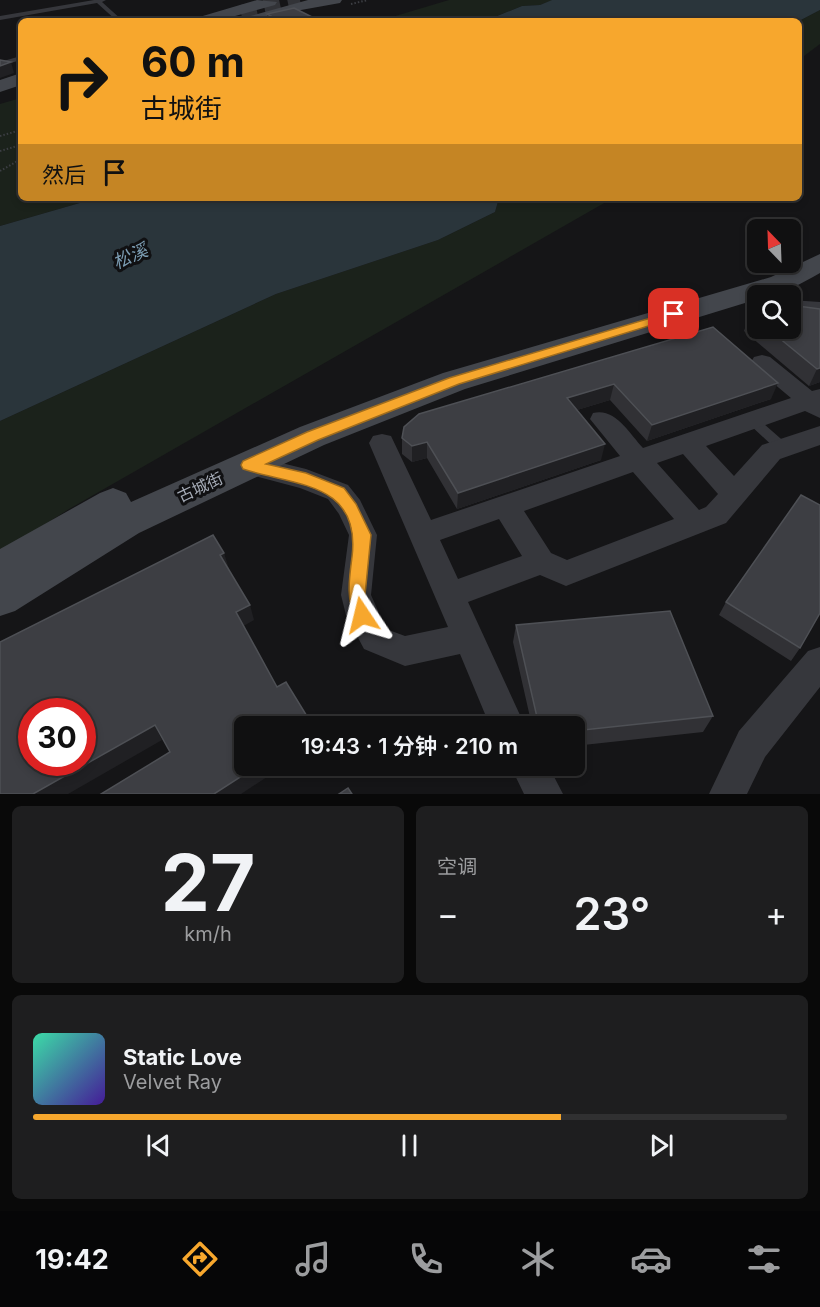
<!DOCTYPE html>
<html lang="zh">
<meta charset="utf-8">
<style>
:root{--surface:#101011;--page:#1e1e1f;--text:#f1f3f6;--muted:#9c9d9f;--line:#303031;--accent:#f7a72d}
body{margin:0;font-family:Inter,"Noto Sans SC",sans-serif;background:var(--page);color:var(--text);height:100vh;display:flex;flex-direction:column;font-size:22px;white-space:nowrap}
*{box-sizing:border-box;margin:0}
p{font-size:20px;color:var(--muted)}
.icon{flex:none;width:33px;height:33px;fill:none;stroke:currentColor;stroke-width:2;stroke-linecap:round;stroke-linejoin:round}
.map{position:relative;height:794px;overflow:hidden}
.details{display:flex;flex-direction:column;gap:12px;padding:12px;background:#090909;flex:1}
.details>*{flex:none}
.guide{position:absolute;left:18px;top:18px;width:784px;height:183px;border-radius:9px;box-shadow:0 3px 9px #0003,0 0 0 2px var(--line);background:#f7a72d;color:#111;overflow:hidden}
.needle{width:39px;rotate:337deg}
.tools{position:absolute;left:747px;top:219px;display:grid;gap:12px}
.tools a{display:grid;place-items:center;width:54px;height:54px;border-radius:9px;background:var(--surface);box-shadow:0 3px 9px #0003,0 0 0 2px var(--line);font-size:30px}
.speed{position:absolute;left:18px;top:698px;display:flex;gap:12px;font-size:30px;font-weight:700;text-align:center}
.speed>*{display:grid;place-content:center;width:78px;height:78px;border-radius:50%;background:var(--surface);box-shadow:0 3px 9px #0003,0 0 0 2px var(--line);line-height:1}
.speed .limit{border:9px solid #d22;background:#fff;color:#111}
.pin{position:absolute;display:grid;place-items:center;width:51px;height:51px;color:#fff;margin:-26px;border-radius:12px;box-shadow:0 3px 9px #0006}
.me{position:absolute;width:66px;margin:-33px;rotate:350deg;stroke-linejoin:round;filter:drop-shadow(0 0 4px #0008)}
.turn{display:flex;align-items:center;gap:21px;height:126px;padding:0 24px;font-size:27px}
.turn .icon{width:78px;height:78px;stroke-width:2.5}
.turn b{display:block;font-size:42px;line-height:51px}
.then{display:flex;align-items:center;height:57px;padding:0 24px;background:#0003;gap:12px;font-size:22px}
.big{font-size:45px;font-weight:600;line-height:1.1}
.details .widget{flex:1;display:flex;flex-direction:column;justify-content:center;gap:9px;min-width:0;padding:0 21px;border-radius:9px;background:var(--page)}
.details .dial{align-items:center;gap:0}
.dial b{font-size:78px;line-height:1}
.song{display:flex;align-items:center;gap:18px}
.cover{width:72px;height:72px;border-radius:9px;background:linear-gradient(135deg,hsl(160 70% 55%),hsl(260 70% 35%))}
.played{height:6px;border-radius:3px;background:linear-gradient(90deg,var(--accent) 70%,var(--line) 70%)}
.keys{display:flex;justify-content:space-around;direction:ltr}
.heat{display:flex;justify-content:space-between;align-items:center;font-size:33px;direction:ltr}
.details .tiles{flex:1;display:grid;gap:12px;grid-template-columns:1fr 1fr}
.widget:last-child{grid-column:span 2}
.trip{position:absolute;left:234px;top:716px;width:351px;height:60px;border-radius:9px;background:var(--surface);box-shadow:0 3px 9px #0003,0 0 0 2px var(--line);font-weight:600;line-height:60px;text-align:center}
.tabs{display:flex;height:96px;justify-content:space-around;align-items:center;background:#060607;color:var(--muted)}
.tabs .icon{width:42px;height:42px}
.tabs .active{color:var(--accent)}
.tabs b{font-size:27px;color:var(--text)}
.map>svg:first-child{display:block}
.green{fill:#1b221b}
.water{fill:#2a353b}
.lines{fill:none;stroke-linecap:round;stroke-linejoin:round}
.secondary-tunnel{stroke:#323337;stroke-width:16;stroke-dasharray:16 8;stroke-linecap:butt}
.path{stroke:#3c3e43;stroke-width:2;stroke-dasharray:1.5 2;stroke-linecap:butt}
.lane{fill:#36373c;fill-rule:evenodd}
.street{fill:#36373c;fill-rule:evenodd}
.secondary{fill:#43464c;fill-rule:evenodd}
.wall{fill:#313135}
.shaded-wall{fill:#202023}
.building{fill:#3d3e43;stroke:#4e5055;stroke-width:1.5;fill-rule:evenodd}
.route{fill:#f7a72d;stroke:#a16d1d;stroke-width:1.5}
.labels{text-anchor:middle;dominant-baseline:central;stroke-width:6;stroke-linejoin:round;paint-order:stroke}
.street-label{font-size:16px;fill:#a6acb7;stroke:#101012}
.water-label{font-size:18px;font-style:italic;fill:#7c9db3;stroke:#101012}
</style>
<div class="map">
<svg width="820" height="794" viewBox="0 0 820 794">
<rect width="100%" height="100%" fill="#151517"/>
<path class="green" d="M 449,0 L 553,0 L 540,5 L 522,6 L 485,21 L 402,21 L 392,17 Z
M 820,10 L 820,44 L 800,59 L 799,21 Z
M 21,98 L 21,198 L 97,198 L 0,226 L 0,104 Z
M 499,198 L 613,198 L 69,509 L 0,553 L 0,421 L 276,294 L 438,240 L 495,212 Z"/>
<path class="water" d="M 552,0 L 820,0 L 820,10 L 799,21 L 485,21 L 522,6 L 540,5 Z
M 97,198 L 499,198 L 495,212 L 438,240 L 276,294 L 0,421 L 0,226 Z"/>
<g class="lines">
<path class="secondary-tunnel" d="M 241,13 L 300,0"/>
<path class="path" d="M 351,4 L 368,0
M 352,21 L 371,17 L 387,21
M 0,136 L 21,130
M 0,151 L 21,145
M 0,171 L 21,159"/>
<path class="lane" d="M 94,0 L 106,0 L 102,2 L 123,21 L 117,21 L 97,3 L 0,20 L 0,16 Z
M 21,56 L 21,60 L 0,66 L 0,62 Z
M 753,417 L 757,418 L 788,445 L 789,448 L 788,451 L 778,451 L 749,424 L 747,421 Z"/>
<path class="street" d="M 739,289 L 762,296 L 758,296 L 758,307 L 732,299 L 729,295 L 732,291 Z
M 790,300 L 820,302 L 820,314 L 790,312 Z
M 762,355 L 770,357 L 812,391 L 820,389 L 820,418 L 805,411 L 706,446 L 734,476 L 762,445 L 820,426 L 820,445 L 780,459 L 726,523 L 566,586 L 540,575 L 468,602 L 525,726 L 490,726 L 460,654 L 405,666 L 364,649 L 346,615 L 341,595 L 349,535 L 339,514 L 328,499 L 300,488 L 240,472 L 236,465 L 240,458 L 249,455 L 306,469 L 348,485 L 360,500 L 377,535 L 371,595 L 386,629 L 405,636 L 448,627 L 369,443 L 373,436 L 382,434 L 391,436 L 431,520 L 620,456 L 590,419 L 593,413 C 615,407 630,434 643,448 L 791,398 L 754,367 L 751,362 L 754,357 ZM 683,454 L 718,494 L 706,507 L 699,510 L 657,463 ZM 633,472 L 674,519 L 567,560 L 551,553 L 524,511 ZM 499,519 L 522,556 L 458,579 L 440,540 Z
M 820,647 L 820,687 L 765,757 L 747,794 L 709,794 L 739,731 L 808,651 Z
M 510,765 L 548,765 L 563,794 L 524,794 Z"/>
<path class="secondary" d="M 257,0 L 277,2 L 275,5 L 217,21 L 194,21 L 196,18 Z
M 308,0 L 342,0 L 340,3 L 301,10 L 266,21 L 241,21 L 243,18 Z
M 21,73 L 21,85 L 0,92 L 0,80 Z
M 820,254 L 820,273 C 800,284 781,296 758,296 L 758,299 L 465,389 L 324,445 L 139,533 L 15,611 L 0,616 L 0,549 L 100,493 L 113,488 L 126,493 L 131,502 L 300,427 L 443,373 L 771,277 Z"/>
</g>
<path class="wall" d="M 267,14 L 320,21 L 268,21 Z
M 820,309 L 820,382 L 809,386 L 744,331 L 750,315 L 758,313 L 758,328 L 790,328 Z
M 713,327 L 771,399 L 647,441 L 610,400 L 577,410 L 601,460 L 457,509 L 427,458 L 412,462 L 402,454 L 402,438 Z
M 726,602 L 800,648 L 791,661 L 719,615 Z
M 516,625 L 713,716 L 703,732 L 574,746 L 574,726 L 532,726 L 513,642 Z"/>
<path class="shaded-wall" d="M 11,62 L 14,73 L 0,78 L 0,66 Z
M 820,368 L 820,382 L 809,386 L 817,369 Z
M 778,383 L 771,399 L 647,441 L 652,425 Z
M 614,384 L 610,400 L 564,414 L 567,398 Z
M 427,442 L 427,458 L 412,462 L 412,446 Z
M 605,444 L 601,460 L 457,509 L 458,493 Z
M 224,553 L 229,569 L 220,555 Z
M 250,605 L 254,620 L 240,628 L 236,612 Z
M 155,725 L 162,740 L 68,794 L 33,794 Z
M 259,765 L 285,765 L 241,794 L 214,794 Z"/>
<path class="building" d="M 294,8 L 320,21 L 280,21 L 267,14 Z
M 0,60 L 11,62 L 0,66 Z
M 790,305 L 820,309 L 820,368 L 817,369 L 767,328 L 790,328 Z
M 758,313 L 758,321 L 750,315 Z
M 713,327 L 778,383 L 652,425 L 614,384 L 567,398 L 605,444 L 458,493 L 427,442 L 412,446 L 402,438 L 404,427 L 419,414 Z
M 801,495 L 820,505 L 820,613 L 800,648 L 726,602 Z
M 213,535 L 224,553 L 220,555 L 250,605 L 236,612 L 277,687 L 286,682 L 313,726 L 244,726 L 244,765 L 259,765 L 214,794 L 101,794 L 170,752 L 155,725 L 33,794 L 0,794 L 0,642 ZM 32,711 L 82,711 L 82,762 L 32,762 Z
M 670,611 L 713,716 L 574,731 L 574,726 L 539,726 L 516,625 Z
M 348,788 L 352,794 L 339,794 Z"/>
<path class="route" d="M 674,311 L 678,312 L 678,317 L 459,384 L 318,440 L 266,464 L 306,473 L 344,488 L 356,504 L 371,535 L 365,595 L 371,615 L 368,620 L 362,622 L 356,620 C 346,599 349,580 352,557 C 361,482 296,486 243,469 L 241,465 L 243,461 L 307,432 L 449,378 Z"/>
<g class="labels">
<g class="street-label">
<text transform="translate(200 487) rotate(-25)">古城街</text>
</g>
<g class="water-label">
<text transform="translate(130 256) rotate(-24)">松溪</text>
</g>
</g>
</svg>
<div class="tools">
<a><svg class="needle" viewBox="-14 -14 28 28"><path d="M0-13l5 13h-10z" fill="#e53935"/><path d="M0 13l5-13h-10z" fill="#9c9d9f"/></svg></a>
<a><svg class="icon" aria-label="search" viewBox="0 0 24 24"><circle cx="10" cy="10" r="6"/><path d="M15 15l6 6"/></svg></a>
</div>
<div class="speed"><div class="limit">30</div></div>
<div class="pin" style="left:674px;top:314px;background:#d93025"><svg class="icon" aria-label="arrive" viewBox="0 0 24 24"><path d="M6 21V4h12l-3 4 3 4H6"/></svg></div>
<svg class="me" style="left:362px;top:615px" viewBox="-20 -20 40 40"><path d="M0-17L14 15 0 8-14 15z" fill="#f7a72d" stroke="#fff" stroke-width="4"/></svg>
<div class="trip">19:43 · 1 分钟 · 210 m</div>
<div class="guide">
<div class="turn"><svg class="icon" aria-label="right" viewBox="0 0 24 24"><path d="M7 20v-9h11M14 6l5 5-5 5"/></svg><div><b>60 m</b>古城街</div></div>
<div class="then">然后<svg class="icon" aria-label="arrive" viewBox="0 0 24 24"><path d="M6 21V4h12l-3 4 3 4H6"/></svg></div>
</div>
</div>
<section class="details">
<div class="tiles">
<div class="widget dial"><b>27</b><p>km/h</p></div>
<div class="widget"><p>空调</p>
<div class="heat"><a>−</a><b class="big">23°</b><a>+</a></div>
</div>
<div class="widget">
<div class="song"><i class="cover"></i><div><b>Static Love</b><p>Velvet Ray</p></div></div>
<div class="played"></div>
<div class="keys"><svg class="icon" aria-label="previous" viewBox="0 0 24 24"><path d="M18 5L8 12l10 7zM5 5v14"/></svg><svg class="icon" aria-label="pause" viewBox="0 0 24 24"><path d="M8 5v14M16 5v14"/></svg><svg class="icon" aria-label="next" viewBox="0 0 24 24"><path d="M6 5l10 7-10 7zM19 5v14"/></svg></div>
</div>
</div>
</section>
<nav class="tabs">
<b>19:42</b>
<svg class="icon active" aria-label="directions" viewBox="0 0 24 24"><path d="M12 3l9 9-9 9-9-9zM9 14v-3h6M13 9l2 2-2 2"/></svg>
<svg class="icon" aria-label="music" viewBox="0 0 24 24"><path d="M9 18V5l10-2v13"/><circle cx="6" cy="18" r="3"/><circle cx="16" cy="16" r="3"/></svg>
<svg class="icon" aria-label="phone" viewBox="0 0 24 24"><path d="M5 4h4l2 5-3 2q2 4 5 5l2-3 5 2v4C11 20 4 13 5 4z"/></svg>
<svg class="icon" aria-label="climate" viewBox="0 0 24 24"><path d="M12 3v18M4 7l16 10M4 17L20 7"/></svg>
<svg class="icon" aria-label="car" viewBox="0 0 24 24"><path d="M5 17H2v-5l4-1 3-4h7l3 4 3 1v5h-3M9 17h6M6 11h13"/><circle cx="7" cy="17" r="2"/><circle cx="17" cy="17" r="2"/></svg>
<svg class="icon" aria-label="filters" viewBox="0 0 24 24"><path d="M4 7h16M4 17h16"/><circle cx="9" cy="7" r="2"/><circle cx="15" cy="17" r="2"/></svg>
</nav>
